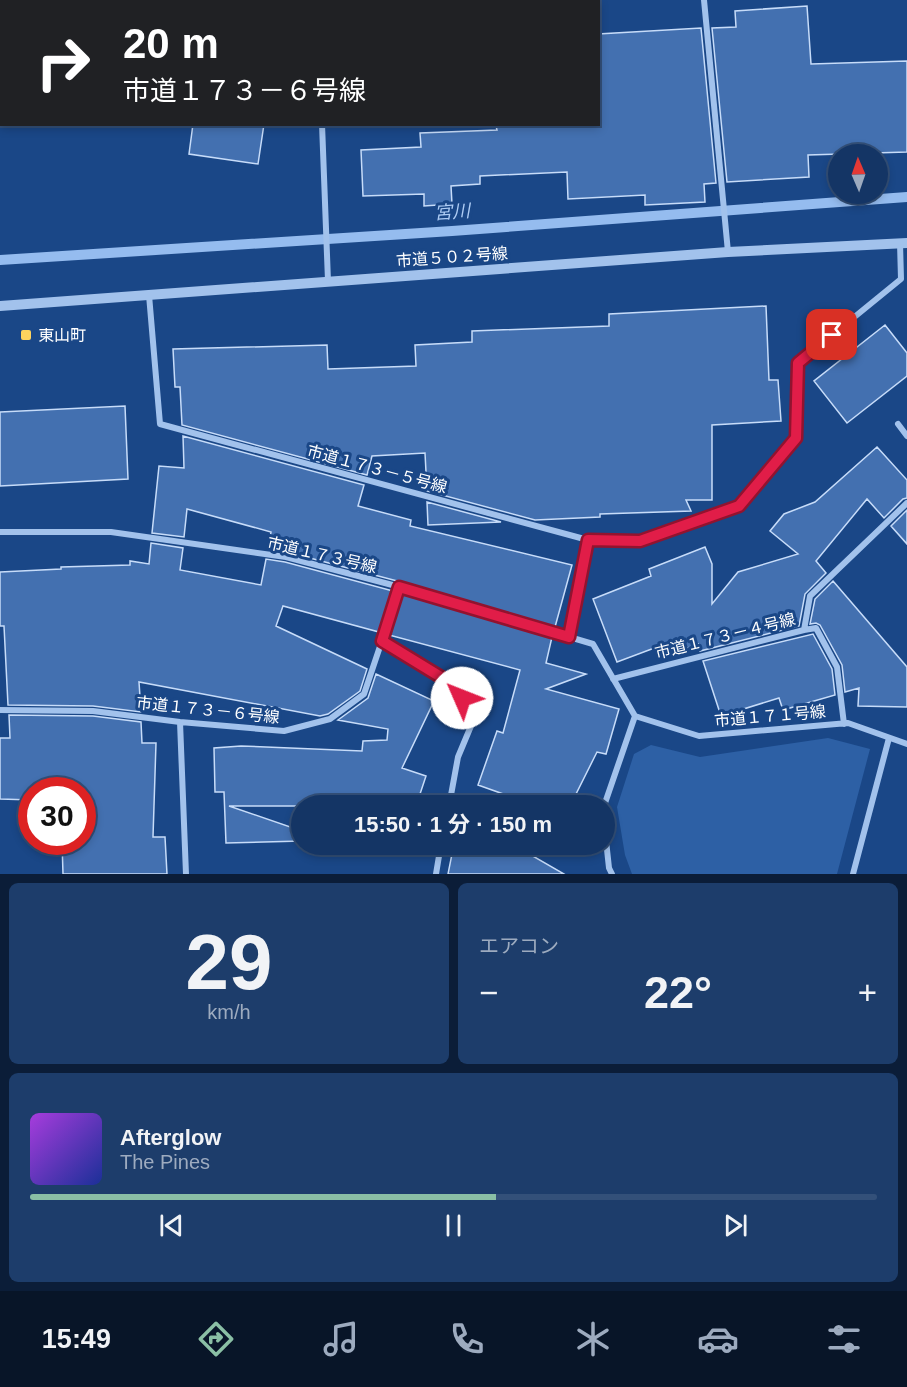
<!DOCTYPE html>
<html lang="ja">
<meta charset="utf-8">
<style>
:root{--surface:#143565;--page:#1d3d6b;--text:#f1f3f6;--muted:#9dabbf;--line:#335079;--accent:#8abfa5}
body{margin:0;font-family:Arial,"Noto Sans JP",sans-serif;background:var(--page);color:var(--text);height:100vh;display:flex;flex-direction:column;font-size:22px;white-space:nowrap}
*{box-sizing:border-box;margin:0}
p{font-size:20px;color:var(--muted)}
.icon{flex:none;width:33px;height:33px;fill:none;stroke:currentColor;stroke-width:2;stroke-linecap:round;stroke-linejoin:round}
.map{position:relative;height:874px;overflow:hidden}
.details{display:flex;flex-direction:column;gap:9px;padding:9px;background:#0b1d38;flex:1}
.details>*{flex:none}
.top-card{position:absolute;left:0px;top:0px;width:600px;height:126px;box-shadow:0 3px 9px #0003,0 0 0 2px var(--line);background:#202124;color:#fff;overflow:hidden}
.needle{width:39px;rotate:358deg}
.controls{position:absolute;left:828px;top:144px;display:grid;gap:12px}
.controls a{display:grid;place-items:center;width:60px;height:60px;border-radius:50%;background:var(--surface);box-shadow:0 3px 9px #0003,0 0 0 2px var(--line);font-size:30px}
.speed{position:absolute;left:18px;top:777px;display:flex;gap:12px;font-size:30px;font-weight:700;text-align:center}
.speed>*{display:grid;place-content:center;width:78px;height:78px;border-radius:50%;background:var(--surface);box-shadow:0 3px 9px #0003,0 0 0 2px var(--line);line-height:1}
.speed .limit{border:9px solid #d22;background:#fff;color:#111}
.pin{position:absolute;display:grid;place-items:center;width:51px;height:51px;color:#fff;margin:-26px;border-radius:12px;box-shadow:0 3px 9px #0006}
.me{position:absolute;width:66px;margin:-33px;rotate:314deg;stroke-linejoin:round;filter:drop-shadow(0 0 4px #0008)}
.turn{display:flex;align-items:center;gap:21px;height:126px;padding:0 24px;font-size:27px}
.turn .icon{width:78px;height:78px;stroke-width:2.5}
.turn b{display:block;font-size:42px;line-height:51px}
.big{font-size:45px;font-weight:700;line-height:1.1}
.details .widget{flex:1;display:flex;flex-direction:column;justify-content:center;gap:9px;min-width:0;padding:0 21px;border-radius:9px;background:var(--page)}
.details .dial{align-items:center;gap:0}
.dial b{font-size:78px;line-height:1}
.song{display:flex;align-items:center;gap:18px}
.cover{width:72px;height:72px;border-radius:9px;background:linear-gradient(135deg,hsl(280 70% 55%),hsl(230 70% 35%))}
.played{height:6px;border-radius:3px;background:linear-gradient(90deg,var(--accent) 55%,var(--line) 55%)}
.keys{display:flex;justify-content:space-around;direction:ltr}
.heat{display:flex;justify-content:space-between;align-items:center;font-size:33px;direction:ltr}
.details .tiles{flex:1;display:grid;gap:9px;grid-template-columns:1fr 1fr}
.widget:last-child{grid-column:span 2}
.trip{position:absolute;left:291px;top:795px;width:324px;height:60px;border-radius:30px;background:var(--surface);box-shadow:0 3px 9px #0003,0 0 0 2px var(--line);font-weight:700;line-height:60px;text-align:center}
.menu{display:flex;height:96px;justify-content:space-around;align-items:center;background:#081528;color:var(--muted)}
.menu .icon{width:42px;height:42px}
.menu .active{color:var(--accent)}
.menu b{font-size:27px;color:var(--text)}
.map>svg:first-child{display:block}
.green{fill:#2d60a5}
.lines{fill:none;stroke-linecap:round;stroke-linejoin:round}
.stream{stroke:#95bcef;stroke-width:10}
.building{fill:#4370b0;stroke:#c7dcf9;stroke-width:1.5}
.minor{stroke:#a2c2ec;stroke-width:6}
.tertiary{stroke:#a2c2ec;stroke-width:10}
.route-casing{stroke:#92132f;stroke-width:15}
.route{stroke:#e11d48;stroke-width:10}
.poi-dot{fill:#fed45e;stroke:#1a4787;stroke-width:2}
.labels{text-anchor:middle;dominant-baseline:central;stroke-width:6;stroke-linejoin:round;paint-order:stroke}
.street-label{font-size:16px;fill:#fff;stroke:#1a4787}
.poi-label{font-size:16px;fill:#fff;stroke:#1a4787;text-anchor:start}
.water-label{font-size:18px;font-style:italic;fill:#aeccf4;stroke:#1a4787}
</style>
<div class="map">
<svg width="907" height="874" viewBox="0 0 907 874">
<rect width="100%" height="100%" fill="#1a4787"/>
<path class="green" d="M 828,738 L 870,749 L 837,874 L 632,874 L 625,855 L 617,807 L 634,754 L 651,745 L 700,757 Z"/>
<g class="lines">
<path class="stream" d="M 0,260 L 452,231 L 907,197"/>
</g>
<path class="building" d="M 807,6 L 811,64 L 907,61 L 907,152 L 808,155 L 809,177 L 727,182 L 712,28 L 736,27 L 735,11 Z
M 701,28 L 716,183 L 704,184 L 705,202 L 645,205 L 645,195 L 568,199 L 567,172 L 480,176 L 480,184 L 451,186 L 452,204 L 424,206 L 424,194 L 363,196 L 361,150 L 421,147 L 420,133 L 497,130 L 496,126 L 598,124 L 598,34 Z
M 193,124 L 264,124 L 258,164 L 189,154 Z
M 766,306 L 769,380 L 778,380 L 781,421 L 712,425 L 712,500 L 686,500 L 691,511 L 600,514 L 600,517 L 535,520 L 427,491 L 425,453 L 372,456 L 367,475 L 182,425 L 180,387 L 175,387 L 173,349 L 327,345 L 328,369 L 416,366 L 415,345 L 472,342 L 472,331 L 609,326 L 609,314 Z
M 885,325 L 907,353 L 907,376 L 847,423 L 814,381 Z
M 125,406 L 128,479 L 0,486 L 0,412 Z
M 183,436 L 364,485 L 358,506 L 411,520 L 410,526 L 572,565 L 555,627 L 401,582 L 287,552 L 268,549 L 271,532 L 187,509 L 184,537 L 152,533 L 159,466 L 184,468 Z
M 877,447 L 907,480 L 907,498 L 903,499 L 884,518 L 867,499 L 816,561 L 826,573 L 805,594 L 799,626 L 700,651 L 698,644 L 677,652 L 673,641 L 617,662 L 593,599 L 651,576 L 649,569 L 705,547 L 712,564 L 712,604 L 738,572 L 798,554 L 770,531 L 784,514 L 815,502 Z
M 427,502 L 501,522 L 428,525 Z
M 907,510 L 907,544 L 891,526 Z
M 151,543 L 183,548 L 180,570 L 261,585 L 266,559 L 285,562 L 393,591 L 379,632 L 283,606 L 276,626 L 367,669 L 360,691 L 328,714 L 320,716 L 139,682 L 141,712 L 93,706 L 8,705 L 4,626 L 0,626 L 0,572 L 61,569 L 61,567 L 130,565 L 130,561 L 149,564 Z
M 833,581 L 907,667 L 907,707 L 858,706 L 859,688 L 845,692 L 842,665 L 820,625 L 816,623 L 810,624 L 815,599 Z
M 403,593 L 552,637 L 546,663 L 586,674 L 546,689 L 619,709 L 606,754 L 597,752 L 570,806 L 537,806 L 478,785 L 497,731 L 503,733 L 520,670 L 389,635 Z
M 813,634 L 832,669 L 835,695 L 783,710 L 779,698 L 721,716 L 703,661 Z
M 376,674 L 434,701 L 402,768 L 426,776 L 416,806 L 229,806 L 302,831 L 302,841 L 226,843 L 224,792 L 215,792 L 214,748 L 241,746 L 362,751 L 363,741 L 387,740 L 388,729 L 338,720 L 368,698 Z
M 9,715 L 93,716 L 141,722 L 142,743 L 156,743 L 153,837 L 165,837 L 167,874 L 63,874 L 62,842 L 82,842 L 82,790 L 32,790 L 32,800 L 0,799 L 0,738 L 10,738 Z
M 454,844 L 512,844 L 564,874 L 448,874 Z"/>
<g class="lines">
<path class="minor" d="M 211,0 L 211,2
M 316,0 L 317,2
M 704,0 L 728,252
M 553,2 L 581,0
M 322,124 L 328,281
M 149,295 L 160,424 L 588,540 L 640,541 L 739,506 L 796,438 L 798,363 L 901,279 L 900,243
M 898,424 L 907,436
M 0,532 L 111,532 L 286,557 L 400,587 L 593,644 L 635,716 L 604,806
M 804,630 L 810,596 L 907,503
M 569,637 L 588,540
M 382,641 L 449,683 L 476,714 L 458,757 L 449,806
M 613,679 L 804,630 L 816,628 L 837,667 L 844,724
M 0,710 L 93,711 L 180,722 L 284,731 L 330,719 L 364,694 L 400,587
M 635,716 L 699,736 L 848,723 L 907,744
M 180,722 L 186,874
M 604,822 L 609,868 L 612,874
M 436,874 L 441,844
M 853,874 L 889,738"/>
<path class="tertiary" d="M 0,306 L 728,252 L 907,243"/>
</g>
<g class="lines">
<defs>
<path id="route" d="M 462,698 L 449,682 L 382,641 L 399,587 L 569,637 L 588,540 L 640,541 L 739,506 L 796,438 L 798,363 L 832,335"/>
</defs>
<use href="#route" class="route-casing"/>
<use href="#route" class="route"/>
</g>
<rect class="poi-dot" x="20" y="329" width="12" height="12" rx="3"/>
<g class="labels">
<g class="street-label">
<text transform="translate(452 257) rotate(-4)">市道５０２号線</text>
<text transform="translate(377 469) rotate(15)">市道１７３－５号線</text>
<text transform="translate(322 555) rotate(13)">市道１７３号線</text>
<text transform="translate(725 636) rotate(-14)">市道１７３－４号線</text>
<text transform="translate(208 710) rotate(6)">市道１７３－６号線</text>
<text transform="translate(770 716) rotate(-5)">市道１７１号線</text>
</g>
<g class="poi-label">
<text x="38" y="335">東山町</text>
</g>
<g class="water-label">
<text transform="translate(452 212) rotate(-4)">宮川</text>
</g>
</g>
</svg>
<div class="controls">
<a><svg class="needle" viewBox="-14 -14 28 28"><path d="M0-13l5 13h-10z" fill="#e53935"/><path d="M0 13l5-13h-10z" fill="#9dabbf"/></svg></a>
</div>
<div class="speed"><div class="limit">30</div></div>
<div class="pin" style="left:832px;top:335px;background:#d93025"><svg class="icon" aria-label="arrive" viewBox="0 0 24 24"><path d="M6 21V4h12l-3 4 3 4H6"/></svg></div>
<svg class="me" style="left:462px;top:698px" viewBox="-20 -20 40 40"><circle r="19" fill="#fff"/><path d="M0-13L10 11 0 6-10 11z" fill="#e11d48"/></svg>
<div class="trip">15:50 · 1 分 · 150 m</div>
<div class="top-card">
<div class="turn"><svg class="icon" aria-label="right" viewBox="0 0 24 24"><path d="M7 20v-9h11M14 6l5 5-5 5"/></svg><div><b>20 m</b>市道１７３－６号線</div></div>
</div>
</div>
<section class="details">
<div class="tiles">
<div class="widget dial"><b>29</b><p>km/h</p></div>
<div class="widget"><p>エアコン</p>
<div class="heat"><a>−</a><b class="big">22°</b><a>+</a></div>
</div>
<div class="widget">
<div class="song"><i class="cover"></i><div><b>Afterglow</b><p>The Pines</p></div></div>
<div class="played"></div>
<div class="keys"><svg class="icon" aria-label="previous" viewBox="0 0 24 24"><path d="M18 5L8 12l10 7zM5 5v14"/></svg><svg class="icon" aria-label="pause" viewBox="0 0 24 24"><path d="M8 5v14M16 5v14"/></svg><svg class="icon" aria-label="next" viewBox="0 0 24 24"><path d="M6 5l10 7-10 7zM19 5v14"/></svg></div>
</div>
</div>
</section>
<nav class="menu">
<b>15:49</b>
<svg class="icon active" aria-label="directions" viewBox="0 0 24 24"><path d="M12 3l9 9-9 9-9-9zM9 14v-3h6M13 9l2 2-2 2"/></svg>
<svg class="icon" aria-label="music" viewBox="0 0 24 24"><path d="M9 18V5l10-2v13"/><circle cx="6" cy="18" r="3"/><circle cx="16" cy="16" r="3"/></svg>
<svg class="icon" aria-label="phone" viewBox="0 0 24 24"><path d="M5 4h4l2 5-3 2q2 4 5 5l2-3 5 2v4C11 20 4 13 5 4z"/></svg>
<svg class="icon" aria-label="climate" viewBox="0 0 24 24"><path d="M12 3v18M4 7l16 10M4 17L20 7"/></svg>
<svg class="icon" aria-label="car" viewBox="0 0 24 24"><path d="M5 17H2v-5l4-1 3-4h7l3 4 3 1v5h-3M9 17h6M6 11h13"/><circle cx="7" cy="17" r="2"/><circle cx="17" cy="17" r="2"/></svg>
<svg class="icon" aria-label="filters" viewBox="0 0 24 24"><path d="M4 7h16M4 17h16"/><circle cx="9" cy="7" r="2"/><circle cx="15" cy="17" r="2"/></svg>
</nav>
